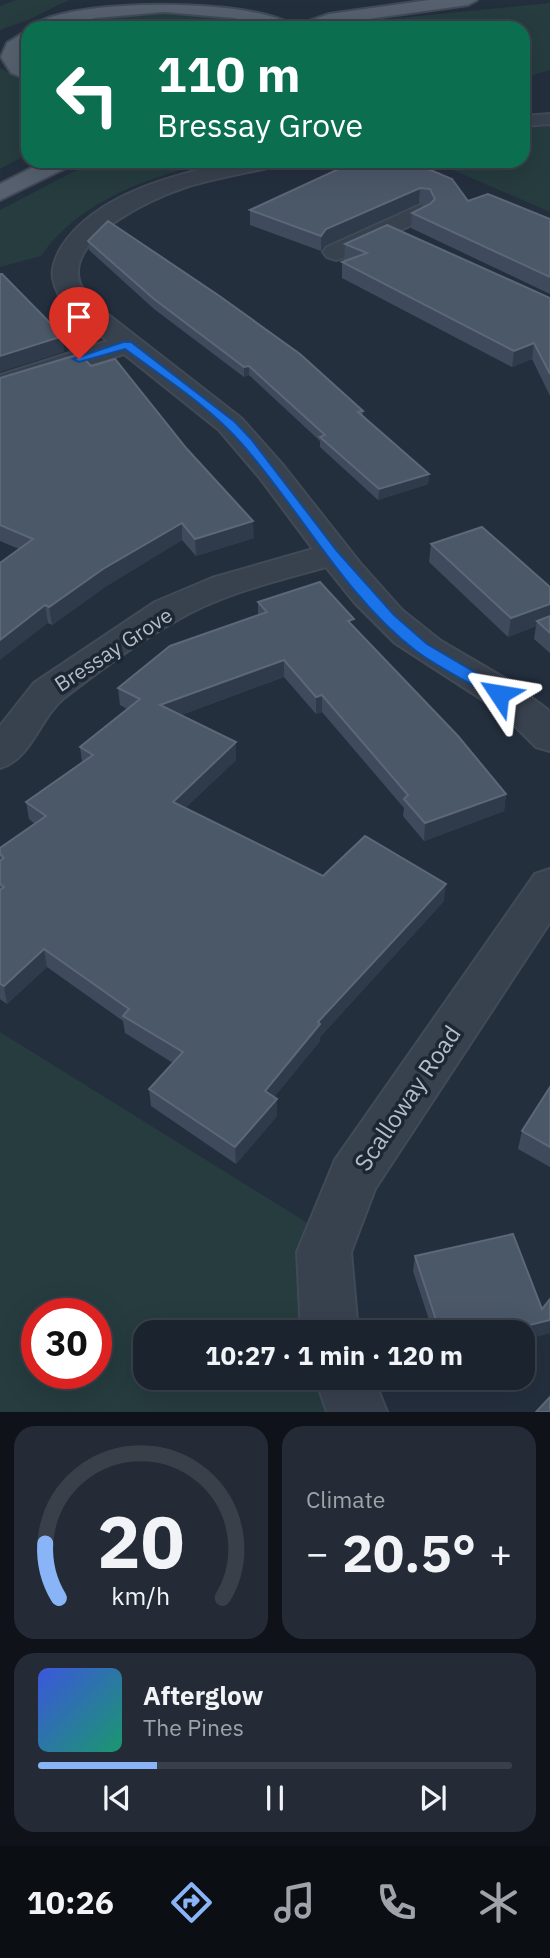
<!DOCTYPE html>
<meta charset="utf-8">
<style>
:root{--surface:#1b232e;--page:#242b36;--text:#f1f3f6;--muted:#a0a4aa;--line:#39404a;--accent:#8ab4f8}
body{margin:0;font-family:"IBM Plex Sans",sans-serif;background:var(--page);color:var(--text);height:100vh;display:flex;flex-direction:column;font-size:26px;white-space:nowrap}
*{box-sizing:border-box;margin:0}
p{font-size:23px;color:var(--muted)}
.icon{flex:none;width:38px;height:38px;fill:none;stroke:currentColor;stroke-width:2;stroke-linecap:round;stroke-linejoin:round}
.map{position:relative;height:1412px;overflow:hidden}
.side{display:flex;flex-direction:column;gap:14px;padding:14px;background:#0f1319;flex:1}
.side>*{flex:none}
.top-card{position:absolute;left:21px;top:21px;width:509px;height:147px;border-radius:21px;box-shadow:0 7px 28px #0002,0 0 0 2px var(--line);background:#0b6e4f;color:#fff;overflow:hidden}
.speed{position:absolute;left:21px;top:1298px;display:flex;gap:14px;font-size:35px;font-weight:700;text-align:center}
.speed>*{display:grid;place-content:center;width:91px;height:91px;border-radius:50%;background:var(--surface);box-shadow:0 7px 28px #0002,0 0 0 2px var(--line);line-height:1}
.speed .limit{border:10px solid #d22;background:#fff;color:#111}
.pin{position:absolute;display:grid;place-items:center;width:60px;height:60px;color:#fff;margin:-72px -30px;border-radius:50% 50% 50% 0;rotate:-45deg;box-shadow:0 0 7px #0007}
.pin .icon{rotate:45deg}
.me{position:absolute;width:77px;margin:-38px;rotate:303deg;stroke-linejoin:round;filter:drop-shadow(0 0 5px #0008)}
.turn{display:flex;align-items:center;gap:24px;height:147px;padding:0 21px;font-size:32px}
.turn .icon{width:91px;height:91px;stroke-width:2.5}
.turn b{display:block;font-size:49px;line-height:60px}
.big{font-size:52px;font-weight:800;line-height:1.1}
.side .tile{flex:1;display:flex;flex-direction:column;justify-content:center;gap:10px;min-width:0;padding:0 24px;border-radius:21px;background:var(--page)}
.side .dial{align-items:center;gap:0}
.dial svg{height:182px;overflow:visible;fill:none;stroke:var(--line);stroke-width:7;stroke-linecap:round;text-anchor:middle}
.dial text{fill:var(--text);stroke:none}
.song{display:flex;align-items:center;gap:21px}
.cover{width:84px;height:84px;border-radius:10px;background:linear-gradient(135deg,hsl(230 70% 55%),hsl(160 70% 35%))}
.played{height:7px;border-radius:4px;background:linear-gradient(90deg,var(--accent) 25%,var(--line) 25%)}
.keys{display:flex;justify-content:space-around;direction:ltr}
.heat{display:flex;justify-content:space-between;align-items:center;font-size:38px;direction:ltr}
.side .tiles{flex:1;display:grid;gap:14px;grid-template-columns:1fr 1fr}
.tile:last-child{grid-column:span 2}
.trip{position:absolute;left:133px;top:1320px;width:402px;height:70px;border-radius:21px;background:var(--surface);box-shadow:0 7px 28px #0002,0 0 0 2px var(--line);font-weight:800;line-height:70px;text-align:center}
.dock{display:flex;height:112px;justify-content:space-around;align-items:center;background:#0b0e12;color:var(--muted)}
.dock .icon{width:49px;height:49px}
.dock .active{color:var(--accent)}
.dock b{font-size:32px;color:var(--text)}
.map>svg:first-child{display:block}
.green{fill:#263c3f;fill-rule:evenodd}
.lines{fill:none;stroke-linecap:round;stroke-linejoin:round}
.service-casing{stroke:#414a57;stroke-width:4}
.minor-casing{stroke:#414a57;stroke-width:4}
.primary-casing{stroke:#414a57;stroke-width:4}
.service{fill:#38414e;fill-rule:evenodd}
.minor{fill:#38414e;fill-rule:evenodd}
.primary{fill:#56606e;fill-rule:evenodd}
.wall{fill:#3f4b5c}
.shaded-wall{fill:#2f3b4b}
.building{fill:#4b5868;stroke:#5c6777;stroke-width:2}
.route{fill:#1a73e8;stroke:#114b97;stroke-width:2}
.labels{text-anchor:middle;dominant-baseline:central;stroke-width:7;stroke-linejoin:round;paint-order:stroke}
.street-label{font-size:21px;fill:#b4bcc9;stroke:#1d2633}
.near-street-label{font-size:24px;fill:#b4bcc9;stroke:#1d2633}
</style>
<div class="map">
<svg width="550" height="1412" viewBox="0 0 550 1412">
<rect width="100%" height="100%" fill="#242f3e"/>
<path class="green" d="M 16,0 L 69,0 L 28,20 L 0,30 L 0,6 Z
M 550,3 L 550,70 L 523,78 L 523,28 L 339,28 L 398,18 Z
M 188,12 L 245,18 L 267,28 L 65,28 L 99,19 Z
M 0,68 L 28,83 L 28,154 L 0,169 Z
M 523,125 L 550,125 L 550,212 L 432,161 L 523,161 Z
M 94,161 L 216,161 C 153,175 79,200 41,256 L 0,267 L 0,210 Z
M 0,1032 L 319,1230 L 323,1332 L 145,1332 L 145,1377 L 334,1377 L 347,1412 L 0,1412 ZM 37,1314 L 96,1314 L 96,1374 L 37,1374 Z"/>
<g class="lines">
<defs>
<path id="service" d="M 550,114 L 550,124 L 523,126 L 523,116 Z"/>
<path id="minor" d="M 239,161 L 279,161 L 276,166 C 246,173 215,178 186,187 C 153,198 76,233 78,274 C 78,283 84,292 88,299 L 241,418 L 282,464 L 360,563 L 402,610 L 441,641 L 506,679 L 547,709 L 550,713 L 550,751 L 536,747 L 500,711 L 395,643 L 355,603 L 326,567 C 277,581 224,593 179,619 C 139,641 100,670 64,698 C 39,718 32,759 0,768 L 0,726 L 34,683 L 155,602 L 212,578 L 313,549 L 260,478 L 219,430 L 124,354 L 0,393 L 0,375 L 108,341 C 86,324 58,308 53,278 C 51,268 56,257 61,248 C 95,193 180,173 239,161 Z
M 420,205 L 428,207 L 432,212 L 428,217 L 345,257 L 336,260 L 327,257 L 323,252 L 327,247 Z
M 550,869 L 550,922 L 375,1189 L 351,1252 L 358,1332 L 301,1332 L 297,1252 L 335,1160 L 535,874 Z
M 315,1377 L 373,1377 L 387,1412 L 327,1412 Z"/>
<path id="primary" d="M 429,0 L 477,0 L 468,5 L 332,24 L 321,28 L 271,28 L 234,18 L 164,12 L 95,18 L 58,28 L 32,28 C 40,18 59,15 71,12 C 124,1 251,0 295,26 L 329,14 Z
M 28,30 L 28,45 L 23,49 L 21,57 L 28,66 L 28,80 L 11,73 L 1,57 L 7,43 Z
M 45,161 L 73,161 L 70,166 L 0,200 L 0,184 Z"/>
</defs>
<use href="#service" class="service-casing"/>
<use href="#minor" class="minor-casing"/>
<use href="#primary" class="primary-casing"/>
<use href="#service" class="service"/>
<use href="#minor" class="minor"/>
<use href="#primary" class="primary"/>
</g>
<path class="wall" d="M 356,161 L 468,201 L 550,219 L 550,294 L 411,228 L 412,213 L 429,205 L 419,203 L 326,245 L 321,251 L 250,225 L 250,210 Z
M 88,241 L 363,411 L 363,416 L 429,474 L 428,484 L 378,500 L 320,447 L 320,441 L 249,375 L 244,377 L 154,309 L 89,250 Z
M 345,244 L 550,298 L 550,396 L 532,359 L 512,367 L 342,278 L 342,262 L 346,261 L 344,260 Z
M 0,378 L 254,538 L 196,556 L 182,540 L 105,587 L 52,625 L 48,623 L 19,549 L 0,541 Z
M 431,544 L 550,587 L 550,653 L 534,639 L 536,626 L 508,637 L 429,562 Z
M 258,602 L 354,627 L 506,794 L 504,811 L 424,841 L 403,816 L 404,808 L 322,712 L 316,714 L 284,677 L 181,715 L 236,742 L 236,760 L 185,808 L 323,876 L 444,901 L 320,1037 L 320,1041 L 274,1097 L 277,1116 L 236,1164 L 151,1106 L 149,1089 L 173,1063 L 125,1033 L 123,1021 L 47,967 L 7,1004 L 0,999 L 0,848 L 35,824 L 29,819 L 26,802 L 82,762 L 80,747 L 127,709 L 120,705 L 118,688 L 258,615 Z
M 550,1087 L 550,1167 L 518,1149 L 522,1131 Z
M 415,1256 L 542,1309 L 550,1299 L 550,1333 L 523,1340 L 523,1332 L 433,1332 L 413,1271 Z"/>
<path class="shaded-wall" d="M 420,188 L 419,203 L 326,245 L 321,251 L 321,236 L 326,229 Z
M 63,336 L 64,352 L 0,372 L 0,356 Z
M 534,343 L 532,359 L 512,367 L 514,351 Z
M 249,366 L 249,375 L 244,377 L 244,367 Z
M 429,474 L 428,484 L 378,500 L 379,489 Z
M 253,521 L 254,538 L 196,556 L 195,539 Z
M 182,523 L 182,540 L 105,587 L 52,625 L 49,607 L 103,569 Z
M 550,604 L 550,621 L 537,621 L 536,626 L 508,637 L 511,618 Z
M 45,605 L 48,623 L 0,660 L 0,640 Z
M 284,660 L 284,677 L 161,722 L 160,705 Z
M 322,695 L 322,712 L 316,714 L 316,697 Z
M 236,742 L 236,760 L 174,819 L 173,802 Z
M 506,794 L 504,811 L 424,841 L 425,823 Z
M 446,884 L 444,901 L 320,1037 L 320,1041 L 265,1108 L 265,1091 L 318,1022 Z
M 44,949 L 47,967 L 7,1004 L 4,986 Z
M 277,1099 L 277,1116 L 236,1164 L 235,1147 Z
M 550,1320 L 550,1333 L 523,1340 L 523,1332 L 501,1332 Z"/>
<path class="building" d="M 356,161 L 409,161 L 452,179 L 468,201 L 488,194 L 550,219 L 550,277 L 412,213 L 430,204 L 435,199 L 430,189 L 420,188 L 326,229 L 321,236 L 250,210 Z
M 108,221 L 218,295 L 300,354 L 363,411 L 358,412 L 429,474 L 379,489 L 320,437 L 325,435 L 249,366 L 244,367 L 154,299 L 88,241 Z
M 387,225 L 550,298 L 550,374 L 534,343 L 514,351 L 342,262 L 367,253 L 345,244 Z
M 0,274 L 2,274 L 63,336 L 0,356 Z
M 80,354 L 91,366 L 115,359 L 187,449 L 253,521 L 195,539 L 182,523 L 103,569 L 49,607 L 45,605 L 0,640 L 0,563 L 33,539 L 0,525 L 0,378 Z
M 482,527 L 550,587 L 550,604 L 511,618 L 431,544 Z
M 320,582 L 354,619 L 348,621 L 458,736 L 506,794 L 425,823 L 404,799 L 408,795 L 322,695 L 316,697 L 284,660 L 160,705 L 236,742 L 173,802 L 323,876 L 365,836 L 446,884 L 318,1022 L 320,1024 L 265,1091 L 277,1099 L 235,1147 L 149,1089 L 183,1052 L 123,1016 L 129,1009 L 44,949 L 4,986 L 0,984 L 0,890 L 4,887 L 0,884 L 0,861 L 4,858 L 0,854 L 0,848 L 46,816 L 26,802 L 93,755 L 80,747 L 140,699 L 118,688 L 170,646 L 267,612 L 258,602 Z
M 550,616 L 550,633 L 537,621 Z
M 550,1087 L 550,1147 L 522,1131 Z
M 513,1234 L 542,1309 L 550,1299 L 550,1320 L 501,1332 L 440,1332 L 415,1256 Z
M 550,1397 L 550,1412 L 536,1412 Z"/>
<path class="route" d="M 123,342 L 131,342 L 235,422 L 251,439 L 337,551 L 394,615 L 427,644 L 505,690 L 507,694 L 505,697 L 494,697 C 468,682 439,668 416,651 C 345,597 299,508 241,443 C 209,406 164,378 125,349 L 79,362 L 73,359 Z"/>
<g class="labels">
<g class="street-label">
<text transform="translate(113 649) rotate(-33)">Bressay Grove</text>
</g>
<g class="near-street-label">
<text transform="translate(407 1098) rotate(-56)">Scalloway Road</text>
</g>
</g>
</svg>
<div class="speed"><div class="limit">30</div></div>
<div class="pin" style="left:79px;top:359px;background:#d93025"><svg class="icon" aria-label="arrive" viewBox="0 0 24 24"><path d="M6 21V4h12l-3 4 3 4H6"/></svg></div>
<svg class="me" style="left:499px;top:694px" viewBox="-20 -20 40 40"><path d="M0-17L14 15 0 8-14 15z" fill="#1a73e8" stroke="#fff" stroke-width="4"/></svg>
<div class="trip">10:27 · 1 min · 120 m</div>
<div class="top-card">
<div class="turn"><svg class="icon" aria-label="left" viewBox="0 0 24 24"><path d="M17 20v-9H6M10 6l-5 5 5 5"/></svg><div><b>110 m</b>Bressay Grove</div></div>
</div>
</div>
<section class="side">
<div class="tiles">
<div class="tile dial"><svg viewBox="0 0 100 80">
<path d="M14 69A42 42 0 1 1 86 69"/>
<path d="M14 69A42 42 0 0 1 8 45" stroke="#8ab4f8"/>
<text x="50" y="56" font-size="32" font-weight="700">20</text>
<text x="50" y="72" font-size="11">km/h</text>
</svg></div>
<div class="tile"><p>Climate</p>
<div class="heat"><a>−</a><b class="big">20.5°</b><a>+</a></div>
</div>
<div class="tile">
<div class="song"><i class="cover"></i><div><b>Afterglow</b><p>The Pines</p></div></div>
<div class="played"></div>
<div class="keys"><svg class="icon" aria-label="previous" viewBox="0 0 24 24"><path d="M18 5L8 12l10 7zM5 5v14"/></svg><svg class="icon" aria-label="pause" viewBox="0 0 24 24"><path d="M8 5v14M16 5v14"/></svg><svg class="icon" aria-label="next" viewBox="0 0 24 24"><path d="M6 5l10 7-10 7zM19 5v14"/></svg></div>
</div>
</div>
</section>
<nav class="dock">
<b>10:26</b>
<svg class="icon active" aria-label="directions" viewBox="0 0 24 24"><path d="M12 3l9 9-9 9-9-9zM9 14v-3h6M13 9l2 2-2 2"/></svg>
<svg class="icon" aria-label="music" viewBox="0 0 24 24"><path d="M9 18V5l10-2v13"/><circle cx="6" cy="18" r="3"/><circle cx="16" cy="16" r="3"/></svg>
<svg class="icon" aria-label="phone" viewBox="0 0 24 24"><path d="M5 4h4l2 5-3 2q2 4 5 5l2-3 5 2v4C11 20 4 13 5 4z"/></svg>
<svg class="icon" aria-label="climate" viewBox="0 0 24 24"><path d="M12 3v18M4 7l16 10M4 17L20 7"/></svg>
</nav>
